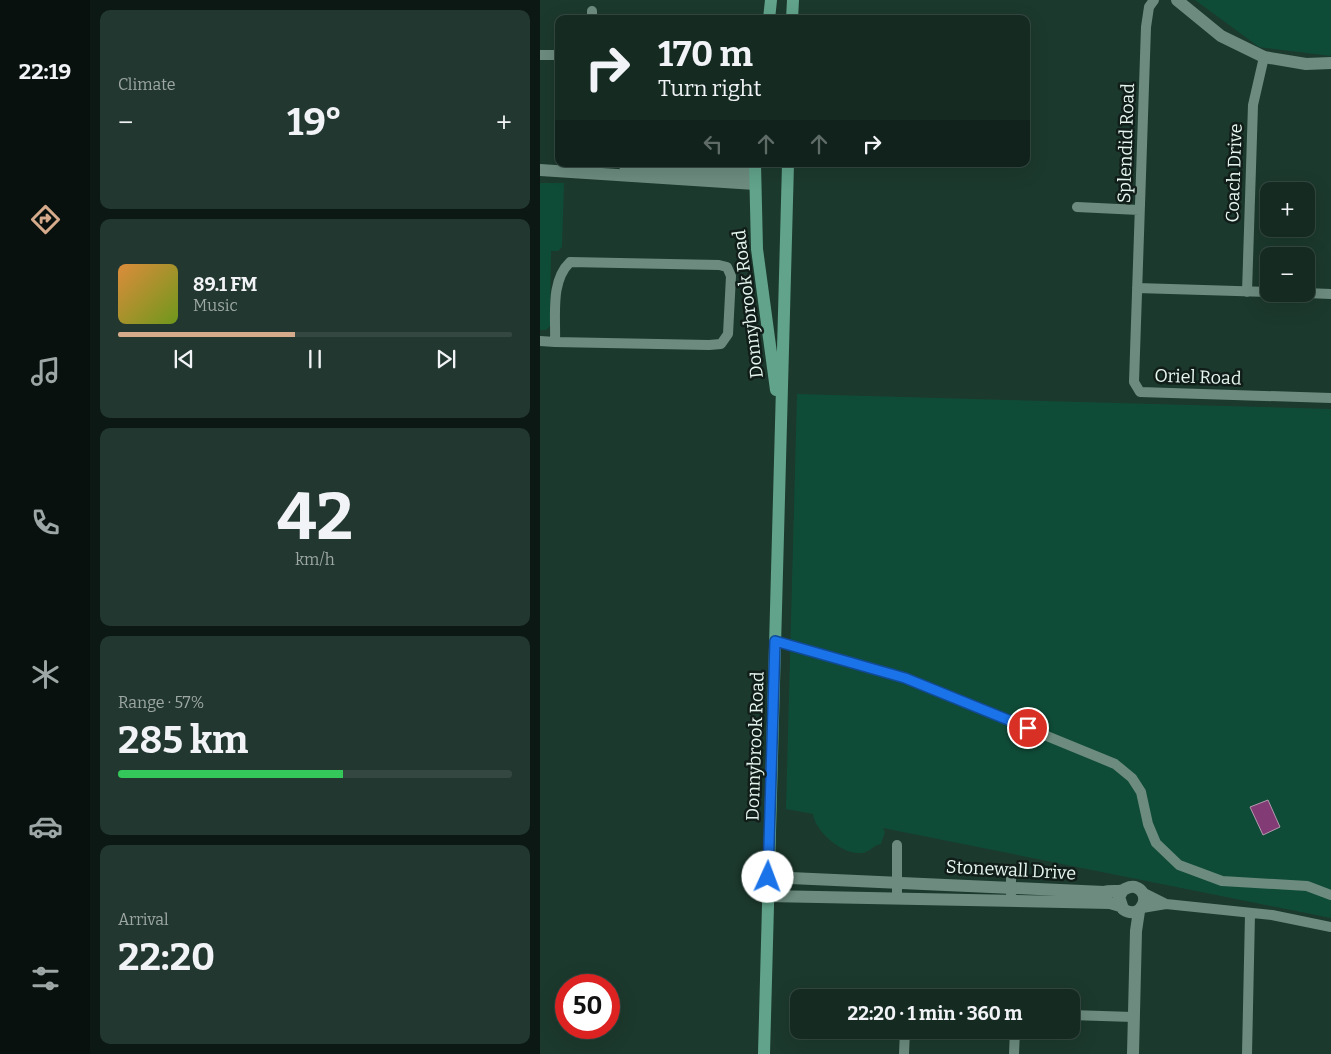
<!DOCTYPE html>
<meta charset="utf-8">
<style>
:root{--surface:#152b22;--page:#22372f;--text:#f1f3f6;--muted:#9da7a5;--line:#344740;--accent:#d6ab8b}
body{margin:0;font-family:Bitter,serif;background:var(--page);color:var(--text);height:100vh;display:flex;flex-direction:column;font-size:19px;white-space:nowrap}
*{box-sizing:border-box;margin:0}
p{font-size:16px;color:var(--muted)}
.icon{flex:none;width:28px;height:28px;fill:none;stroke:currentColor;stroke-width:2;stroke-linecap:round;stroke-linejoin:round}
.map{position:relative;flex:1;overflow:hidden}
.drawer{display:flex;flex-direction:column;gap:10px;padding:10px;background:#0c1813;width:450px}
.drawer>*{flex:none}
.top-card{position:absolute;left:15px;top:15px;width:475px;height:152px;border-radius:10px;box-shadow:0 5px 20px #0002,0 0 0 1px var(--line);background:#152b22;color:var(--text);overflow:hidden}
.buttons{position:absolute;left:720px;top:182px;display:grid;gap:10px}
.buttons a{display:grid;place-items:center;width:55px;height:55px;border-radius:10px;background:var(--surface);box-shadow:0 5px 20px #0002,0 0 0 1px var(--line);font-size:25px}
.speed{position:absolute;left:15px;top:974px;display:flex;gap:10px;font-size:25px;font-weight:700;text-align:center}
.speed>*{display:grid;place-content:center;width:65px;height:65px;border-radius:50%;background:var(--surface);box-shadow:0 5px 20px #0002,0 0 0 1px var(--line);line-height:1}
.speed .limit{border:8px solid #d22;background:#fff;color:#111}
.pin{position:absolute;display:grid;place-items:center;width:42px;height:42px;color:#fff;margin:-21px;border:2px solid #fff;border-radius:50%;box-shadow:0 1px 5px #0007}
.me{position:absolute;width:55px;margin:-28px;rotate:2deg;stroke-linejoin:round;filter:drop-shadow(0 0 4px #0008)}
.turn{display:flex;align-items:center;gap:18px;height:105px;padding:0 20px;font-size:22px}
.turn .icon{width:65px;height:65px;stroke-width:2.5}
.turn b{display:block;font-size:35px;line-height:42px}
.lanes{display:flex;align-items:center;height:48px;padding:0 20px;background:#0003;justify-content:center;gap:25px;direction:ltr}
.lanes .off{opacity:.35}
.big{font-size:38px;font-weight:700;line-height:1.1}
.drawer .tile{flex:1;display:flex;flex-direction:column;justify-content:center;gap:8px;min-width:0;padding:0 18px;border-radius:10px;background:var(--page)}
.drawer .dial{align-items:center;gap:0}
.dial b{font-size:65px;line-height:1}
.song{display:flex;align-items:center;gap:15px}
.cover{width:60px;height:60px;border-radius:8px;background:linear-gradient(135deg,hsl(30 70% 55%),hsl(80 70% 35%))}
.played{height:5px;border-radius:2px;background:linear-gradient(90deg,var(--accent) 45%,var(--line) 45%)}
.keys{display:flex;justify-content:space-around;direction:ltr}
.heat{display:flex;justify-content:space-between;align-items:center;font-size:28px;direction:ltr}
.charge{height:8px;border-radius:4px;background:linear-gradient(90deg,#34c759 57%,var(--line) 0)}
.trip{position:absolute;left:250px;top:989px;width:290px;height:50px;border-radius:10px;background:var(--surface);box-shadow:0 5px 20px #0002,0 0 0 1px var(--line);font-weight:700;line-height:50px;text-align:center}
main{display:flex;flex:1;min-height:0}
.dock{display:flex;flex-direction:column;width:90px;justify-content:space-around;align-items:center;background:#08110e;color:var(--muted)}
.dock .icon{width:35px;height:35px}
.dock .selected{color:var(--accent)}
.dock b{font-size:22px;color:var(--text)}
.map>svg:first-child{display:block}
.green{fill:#0f4c38}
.building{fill:#823b75;stroke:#b49aae}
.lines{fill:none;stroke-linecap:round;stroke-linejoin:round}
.minor{stroke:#6d8c7f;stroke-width:10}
.tertiary{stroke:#6d8c7f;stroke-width:12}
.secondary{stroke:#61a38b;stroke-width:12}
.route-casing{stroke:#114b97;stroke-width:12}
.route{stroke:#1a73e8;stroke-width:9}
.labels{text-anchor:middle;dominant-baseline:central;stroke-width:5;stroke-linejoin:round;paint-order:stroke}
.street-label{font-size:18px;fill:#e5f6ee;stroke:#111d18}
</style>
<main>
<nav class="dock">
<b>22:19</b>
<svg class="icon selected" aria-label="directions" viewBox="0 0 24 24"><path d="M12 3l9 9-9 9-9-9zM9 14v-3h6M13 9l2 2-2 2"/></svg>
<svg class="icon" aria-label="music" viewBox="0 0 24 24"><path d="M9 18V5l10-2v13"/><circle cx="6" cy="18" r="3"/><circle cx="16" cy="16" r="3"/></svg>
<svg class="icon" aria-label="phone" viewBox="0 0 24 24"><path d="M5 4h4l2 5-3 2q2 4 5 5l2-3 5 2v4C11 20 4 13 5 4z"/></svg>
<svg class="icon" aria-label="climate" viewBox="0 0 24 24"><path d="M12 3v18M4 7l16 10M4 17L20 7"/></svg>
<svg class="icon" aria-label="car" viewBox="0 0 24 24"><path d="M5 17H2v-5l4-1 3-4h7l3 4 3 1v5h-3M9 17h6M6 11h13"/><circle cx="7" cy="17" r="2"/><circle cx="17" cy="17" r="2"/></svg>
<svg class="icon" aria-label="filters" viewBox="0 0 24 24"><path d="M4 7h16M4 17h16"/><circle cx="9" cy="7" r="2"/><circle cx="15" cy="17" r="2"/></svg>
</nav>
<section class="drawer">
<div class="tile"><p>Climate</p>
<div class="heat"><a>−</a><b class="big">19°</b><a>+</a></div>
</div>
<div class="tile">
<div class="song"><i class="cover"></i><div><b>89.1 FM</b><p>Music</p></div></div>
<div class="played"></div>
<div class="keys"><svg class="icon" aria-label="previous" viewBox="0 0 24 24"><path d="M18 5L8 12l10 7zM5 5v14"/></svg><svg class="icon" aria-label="pause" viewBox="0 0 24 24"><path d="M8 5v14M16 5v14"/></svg><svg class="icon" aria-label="next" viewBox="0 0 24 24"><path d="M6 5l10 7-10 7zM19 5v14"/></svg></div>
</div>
<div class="tile dial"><b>42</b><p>km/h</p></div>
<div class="tile"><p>Range · 57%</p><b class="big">285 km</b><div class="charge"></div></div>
<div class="tile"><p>Arrival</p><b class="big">22:20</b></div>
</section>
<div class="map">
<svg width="791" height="1054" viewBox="0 0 791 1054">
<rect width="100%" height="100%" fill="#1c392d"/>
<path class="green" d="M 655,0 L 791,0 L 791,56 L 719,47 Z
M 0,183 L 24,183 L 22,247 L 18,251 L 11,251 L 10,326 L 6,330 L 0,330 Z
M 257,394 L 791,409 L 791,918 L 343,828 L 345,832 L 341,844 C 333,845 329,853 321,853 C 302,855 275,831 273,814 L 246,809 Z"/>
<path class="building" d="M 728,800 L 740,827 L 723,835 L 710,807 Z"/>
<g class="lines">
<path class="minor" d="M 614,0 L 609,7 L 606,27 L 594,382 L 600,392 L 791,398
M 52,19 L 52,11
M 0,55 L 19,55
M 537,207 L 599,210
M 597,288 L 729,292
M 707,292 L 713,105 L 724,57
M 766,293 L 791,294
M 0,341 L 15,342 L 169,345 L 181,344 L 188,334 L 191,276 L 187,267 L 179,265 L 30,262 C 10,281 16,316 15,342
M 235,641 L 365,678 L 575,764 L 592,778 L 601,792 L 608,824 L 616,843 L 639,865 L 682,881 L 767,886 L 791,895
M 357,845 L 357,899
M 471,873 L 471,894
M 602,892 L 626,904
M 602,908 L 626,904 L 732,915 L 791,927
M 531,1015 L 593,1017
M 364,1054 L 365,1030
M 474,1054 L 475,1030
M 707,1054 L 710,914"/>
<path class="tertiary" d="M 637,0 L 681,36 L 724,57 L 766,64 L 791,63
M 85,166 L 214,172
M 0,170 L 215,184
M 228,877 L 564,892 C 570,890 578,892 583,890 C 588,888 589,886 595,887 C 613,892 602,922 583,909 L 579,897 L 583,890
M 228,896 L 570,903 L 580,906
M 593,1054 L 596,931 L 599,911"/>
<path class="secondary" d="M 229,19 L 231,0
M 252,19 L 253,0
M 215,164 L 217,249 L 236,390
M 224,1054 L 248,164"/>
</g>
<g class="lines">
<defs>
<path id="route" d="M 228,877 L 235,641 L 365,678 L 488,728"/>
</defs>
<use href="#route" class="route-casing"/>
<use href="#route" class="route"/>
</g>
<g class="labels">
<g class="street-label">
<text transform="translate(586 143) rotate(-88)">Splendid Road</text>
<text transform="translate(694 173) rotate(-88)">Coach Drive</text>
<text transform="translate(208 304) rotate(-97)">Donnybrook Road</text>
<text transform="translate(658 377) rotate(2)">Oriel Road</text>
<text transform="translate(215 746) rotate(-88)">Donnybrook Road</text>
<text transform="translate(471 870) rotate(3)">Stonewall Drive</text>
</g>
</g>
</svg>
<div class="buttons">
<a>+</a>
<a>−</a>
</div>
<div class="speed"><div class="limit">50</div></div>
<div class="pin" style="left:488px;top:728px;background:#d93025"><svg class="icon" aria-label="arrive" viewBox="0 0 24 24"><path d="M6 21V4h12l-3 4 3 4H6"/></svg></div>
<svg class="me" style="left:228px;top:877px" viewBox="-20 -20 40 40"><circle r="19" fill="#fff"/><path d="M0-13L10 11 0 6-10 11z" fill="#1a73e8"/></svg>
<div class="trip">22:20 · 1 min · 360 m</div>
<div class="top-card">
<div class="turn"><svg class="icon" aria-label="right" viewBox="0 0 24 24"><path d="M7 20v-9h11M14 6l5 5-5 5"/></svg><div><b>170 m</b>Turn right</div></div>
<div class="lanes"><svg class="icon off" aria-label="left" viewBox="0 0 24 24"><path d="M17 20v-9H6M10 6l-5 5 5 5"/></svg><svg class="icon off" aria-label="ahead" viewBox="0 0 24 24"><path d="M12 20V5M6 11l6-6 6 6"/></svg><svg class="icon off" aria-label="ahead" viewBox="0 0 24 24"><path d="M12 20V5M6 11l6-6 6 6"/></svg><svg class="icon" aria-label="right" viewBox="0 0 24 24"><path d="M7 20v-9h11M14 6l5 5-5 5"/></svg></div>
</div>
</div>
</main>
